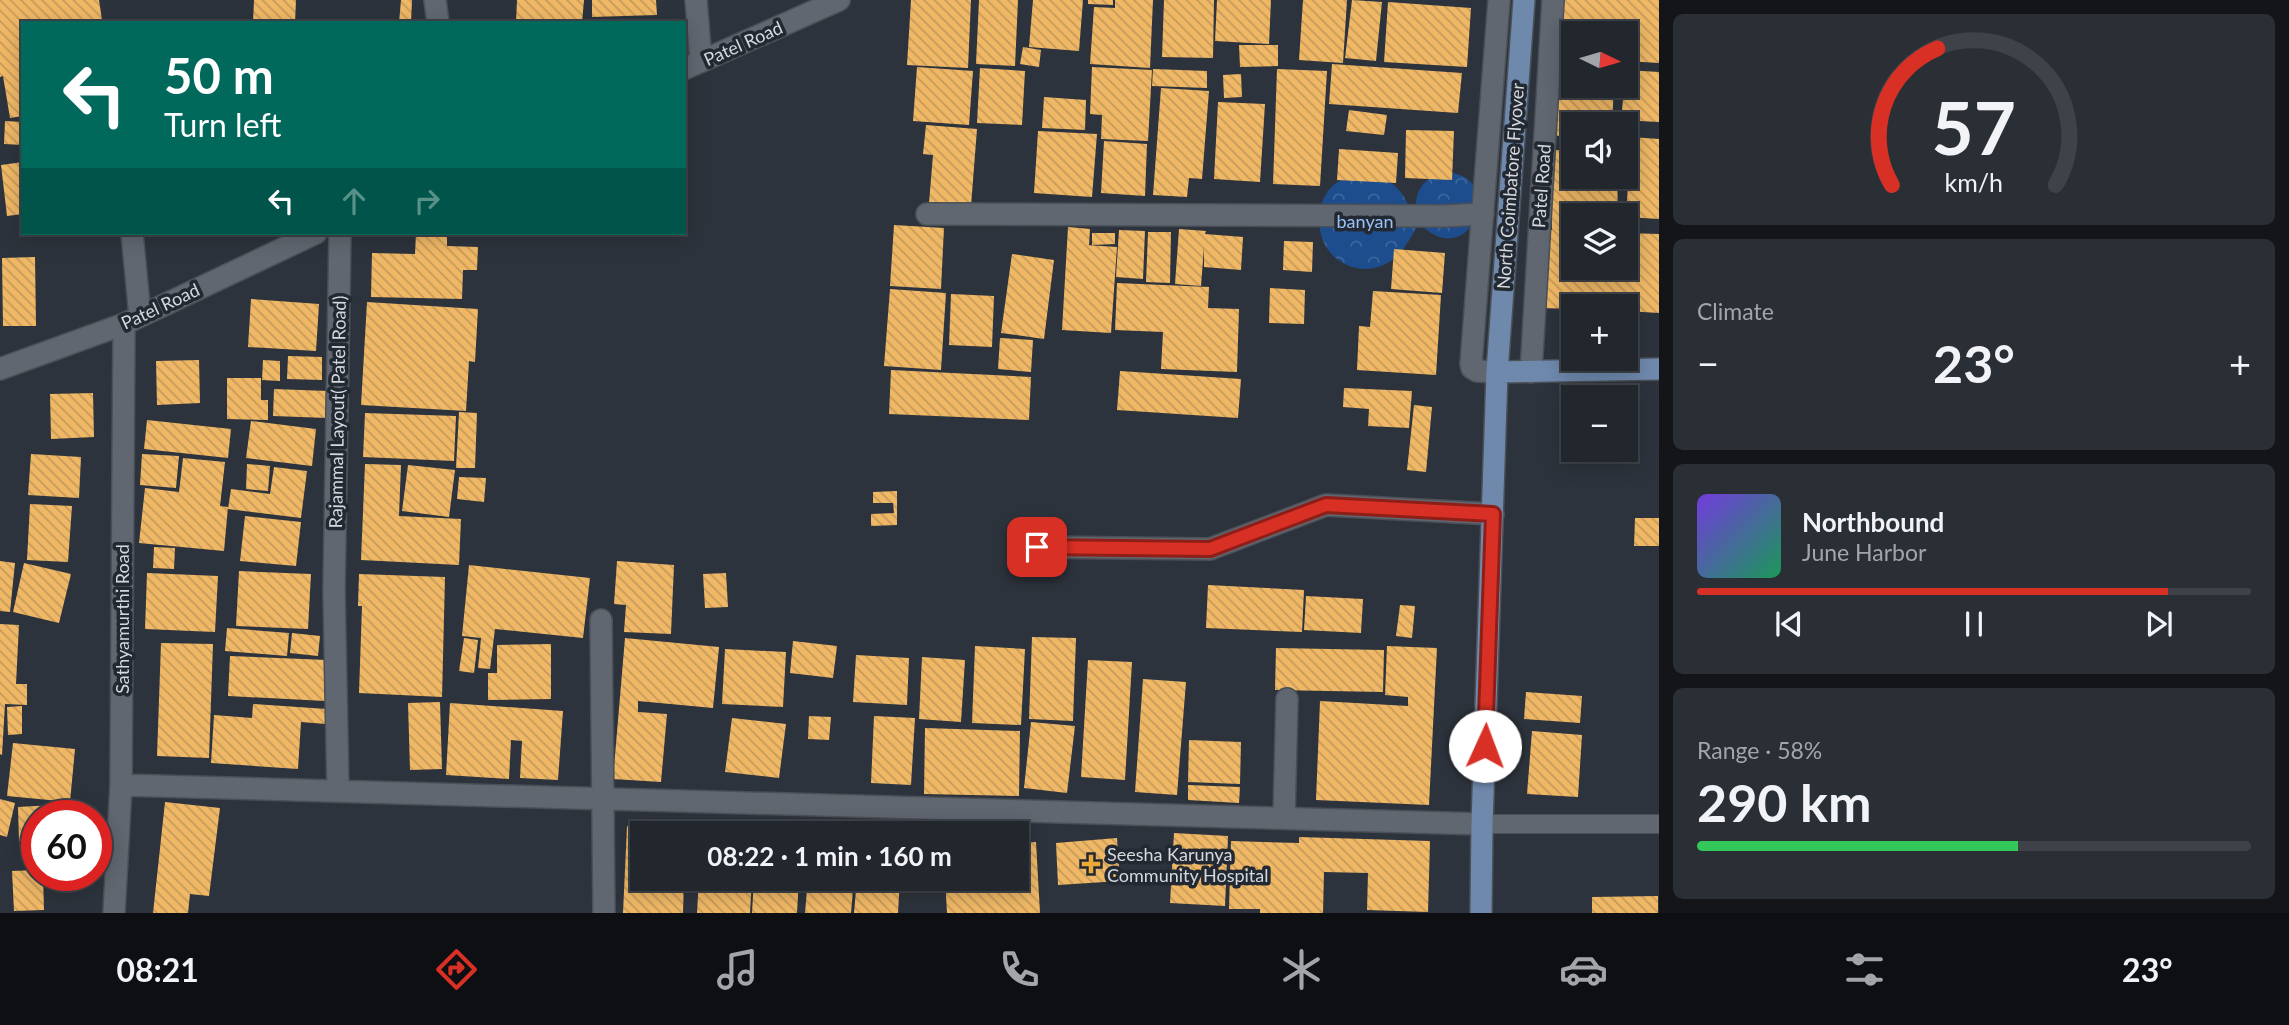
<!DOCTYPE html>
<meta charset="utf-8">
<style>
:root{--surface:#22262d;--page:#2a2e35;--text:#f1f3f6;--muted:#a2a5aa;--line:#3f4349;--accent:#d93025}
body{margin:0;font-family:Lato,sans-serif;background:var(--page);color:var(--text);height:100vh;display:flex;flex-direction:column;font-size:26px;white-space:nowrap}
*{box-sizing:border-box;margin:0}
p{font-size:23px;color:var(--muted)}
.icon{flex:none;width:38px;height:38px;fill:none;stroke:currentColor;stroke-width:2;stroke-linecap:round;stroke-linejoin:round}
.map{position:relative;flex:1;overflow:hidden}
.details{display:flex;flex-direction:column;gap:14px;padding:14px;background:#131519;width:630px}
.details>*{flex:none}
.hud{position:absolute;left:21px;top:21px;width:665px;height:214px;border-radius:0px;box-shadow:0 4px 18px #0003,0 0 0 2px var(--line);background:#00695c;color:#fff;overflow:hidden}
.needle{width:46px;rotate:95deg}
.tools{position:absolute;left:1561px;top:21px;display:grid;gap:14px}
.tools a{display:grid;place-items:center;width:77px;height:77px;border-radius:0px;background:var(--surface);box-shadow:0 4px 18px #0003,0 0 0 2px var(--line);font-size:35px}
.speed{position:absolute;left:21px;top:800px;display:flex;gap:14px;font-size:35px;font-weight:700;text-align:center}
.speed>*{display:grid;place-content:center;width:91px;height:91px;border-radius:50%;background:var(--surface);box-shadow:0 4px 18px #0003,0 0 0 2px var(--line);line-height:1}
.speed .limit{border:10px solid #d22;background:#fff;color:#111}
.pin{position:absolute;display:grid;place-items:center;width:60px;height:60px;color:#fff;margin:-30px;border-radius:14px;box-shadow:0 4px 10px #0006}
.me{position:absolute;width:77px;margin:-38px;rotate:2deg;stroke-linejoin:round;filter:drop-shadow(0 0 5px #0008)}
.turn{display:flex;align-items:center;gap:24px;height:147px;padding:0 28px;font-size:32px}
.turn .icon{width:91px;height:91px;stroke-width:2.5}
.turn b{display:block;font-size:49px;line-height:60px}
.lanes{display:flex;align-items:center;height:66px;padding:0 28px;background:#0003;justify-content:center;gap:35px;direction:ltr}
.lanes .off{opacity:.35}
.big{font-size:52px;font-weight:700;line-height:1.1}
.details .tile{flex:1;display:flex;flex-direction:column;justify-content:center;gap:10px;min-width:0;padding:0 24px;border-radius:10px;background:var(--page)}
.details .dial{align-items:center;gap:0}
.dial svg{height:182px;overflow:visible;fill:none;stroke:var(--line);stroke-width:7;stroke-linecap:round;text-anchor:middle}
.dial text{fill:var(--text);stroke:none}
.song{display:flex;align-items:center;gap:21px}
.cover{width:84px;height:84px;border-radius:10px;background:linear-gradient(135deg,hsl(260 70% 55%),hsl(150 70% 35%))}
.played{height:7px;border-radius:4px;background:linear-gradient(90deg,var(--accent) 85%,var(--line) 85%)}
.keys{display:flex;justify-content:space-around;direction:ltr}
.heat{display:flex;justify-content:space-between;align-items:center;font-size:38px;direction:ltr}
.charge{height:10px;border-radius:5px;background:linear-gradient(90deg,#34c759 58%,var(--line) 0)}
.trip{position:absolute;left:630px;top:821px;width:399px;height:70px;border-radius:0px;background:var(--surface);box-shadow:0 4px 18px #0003,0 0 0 2px var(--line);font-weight:700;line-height:70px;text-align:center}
.dock{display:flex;height:112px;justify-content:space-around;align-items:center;background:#0e0f12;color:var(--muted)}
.dock .icon{width:49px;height:49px}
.dock .active{color:var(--accent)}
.dock b{font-size:32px;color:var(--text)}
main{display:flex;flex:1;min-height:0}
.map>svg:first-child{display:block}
.forest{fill:url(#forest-crowns)}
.building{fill:url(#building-back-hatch)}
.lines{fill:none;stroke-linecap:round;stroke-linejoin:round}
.lane-casing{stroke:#4b5057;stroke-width:20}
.street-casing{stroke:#4b5057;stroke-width:24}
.secondary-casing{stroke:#4b5057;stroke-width:24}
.primary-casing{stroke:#4b5057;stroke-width:24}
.lane{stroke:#606770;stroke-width:18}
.street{stroke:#606770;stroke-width:21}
.secondary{stroke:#606770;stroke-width:21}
.primary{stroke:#6f89ad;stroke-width:21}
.route-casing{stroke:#8d1f18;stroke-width:18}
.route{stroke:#d93025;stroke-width:12}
.poi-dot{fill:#eca93a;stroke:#232932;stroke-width:2.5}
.labels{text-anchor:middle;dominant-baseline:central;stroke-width:7;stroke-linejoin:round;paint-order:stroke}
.street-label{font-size:18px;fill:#d5d9de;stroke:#232932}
.park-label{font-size:18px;fill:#9ac2f9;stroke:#232932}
.poi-label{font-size:18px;fill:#d5d9de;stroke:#232932;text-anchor:start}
</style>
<main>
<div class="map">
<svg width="1659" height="913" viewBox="0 0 1659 913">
<defs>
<pattern id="forest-crowns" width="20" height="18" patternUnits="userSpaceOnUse" patternTransform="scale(1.75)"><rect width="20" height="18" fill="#1d4d8d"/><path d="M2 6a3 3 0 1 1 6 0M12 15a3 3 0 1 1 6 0" fill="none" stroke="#3d669d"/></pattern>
<pattern id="building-back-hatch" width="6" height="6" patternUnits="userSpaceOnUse" patternTransform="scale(1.75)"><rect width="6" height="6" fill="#f0b865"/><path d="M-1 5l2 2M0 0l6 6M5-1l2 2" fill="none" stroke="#c49a5c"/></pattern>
</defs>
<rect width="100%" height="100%" fill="#2d333c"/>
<path class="forest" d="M 1445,172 C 1510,175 1470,276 1419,223 C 1413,234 1407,245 1399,254 C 1391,263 1377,269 1365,269 C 1306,266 1306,183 1353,176 C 1358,176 1364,177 1369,177 C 1392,177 1403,191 1411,211 L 1416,212 C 1414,191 1424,177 1445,172 Z"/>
<path class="building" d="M 0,0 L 99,0 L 102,20 L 87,23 L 23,23 L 23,116 L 10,118 L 3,76 L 0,77 Z
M 254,0 L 296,0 L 295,23 L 253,23 Z
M 401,0 L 412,0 L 411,23 L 399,23 Z
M 517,0 L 584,0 L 582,23 L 516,23 Z
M 592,0 L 656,0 L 657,15 L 592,17 Z
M 911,0 L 971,0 L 968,68 L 907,65 Z
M 979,0 L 1018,0 L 1015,66 L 976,64 Z
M 1033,0 L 1083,0 L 1079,51 L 1029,47 Z
M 1088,0 L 1113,0 L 1113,5 L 1088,4 Z
M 1115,0 L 1153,0 L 1150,68 L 1090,64 L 1094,7 L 1115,8 Z
M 1164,0 L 1214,0 L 1213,58 L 1162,57 Z
M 1217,0 L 1271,0 L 1269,44 L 1215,41 Z
M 1303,0 L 1347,0 L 1343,63 L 1299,60 Z
M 1352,0 L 1382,2 L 1376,61 L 1345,58 Z
M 1559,0 L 1659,0 L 1659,63 L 1626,61 L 1626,33 L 1573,33 L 1573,86 L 1614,86 L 1612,124 L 1573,124 L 1573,137 L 1550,135 Z
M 1388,2 L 1471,8 L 1467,67 L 1384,62 Z
M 1239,45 L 1278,45 L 1278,66 L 1240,67 Z
M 1023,47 L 1041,50 L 1039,67 L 1020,64 Z
M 1332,64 L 1462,73 L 1458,113 L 1329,104 Z
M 917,67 L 973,71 L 969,125 L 913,121 Z
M 1092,67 L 1152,70 L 1148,141 L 1101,139 L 1102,115 L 1090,114 Z
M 980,68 L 1025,71 L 1022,125 L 977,123 Z
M 1153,69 L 1207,71 L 1207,88 L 1152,86 Z
M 1277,69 L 1327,71 L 1320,186 L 1273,184 Z
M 1626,70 L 1659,72 L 1659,122 L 1621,120 Z
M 1241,74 L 1242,97 L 1224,98 L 1223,75 Z
M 1161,88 L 1209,91 L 1202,179 L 1189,178 L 1187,197 L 1153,195 Z
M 1044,97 L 1086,100 L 1085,130 L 1042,128 Z
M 1218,102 L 1265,104 L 1260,182 L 1214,179 Z
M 1349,110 L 1387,115 L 1384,135 L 1346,131 Z
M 5,121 L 23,122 L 23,145 L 4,144 Z
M 926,125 L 977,129 L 971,206 L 929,203 L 933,155 L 923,154 Z
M 1406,130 L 1454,131 L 1452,180 L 1405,178 Z
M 1038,131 L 1097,134 L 1092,197 L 1034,193 Z
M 1631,137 L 1659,139 L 1659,219 L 1626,217 Z
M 1104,141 L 1147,144 L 1145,196 L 1101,193 Z
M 1339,149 L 1398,153 L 1396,183 L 1337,180 Z
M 1552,150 L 1573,150 L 1573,177 L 1617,177 L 1618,212 L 1623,212 L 1623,215 L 1573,215 L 1573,229 L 1556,229 L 1573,230 L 1573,268 L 1626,268 L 1626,233 L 1659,234 L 1659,313 L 1626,311 L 1626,306 L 1573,306 L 1573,309 L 1541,308 L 1545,229 L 1552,230 Z
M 23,162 L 23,214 L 7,216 L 1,165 Z
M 894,225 L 944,228 L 941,289 L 890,286 Z
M 1068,227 L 1090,229 L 1089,245 L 1086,245 L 1117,247 L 1111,333 L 1062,330 Z
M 1179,229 L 1206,231 L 1205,234 L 1243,237 L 1241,270 L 1204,267 L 1204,247 L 1201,286 L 1175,284 Z
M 1119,230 L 1145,231 L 1143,279 L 1116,277 Z
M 1148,232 L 1171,232 L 1170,283 L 1146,282 Z
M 416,233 L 447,233 L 447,246 L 478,247 L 477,270 L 463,270 L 462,299 L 371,297 L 372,253 L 415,254 Z
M 1092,233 L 1115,233 L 1115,244 L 1092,245 Z
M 1284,241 L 1313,242 L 1312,272 L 1283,270 Z
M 1394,249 L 1445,253 L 1442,293 L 1391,289 Z
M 1012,254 L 1054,260 L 1044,339 L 1001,333 Z
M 35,257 L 36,326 L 3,326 L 2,258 Z
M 1117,283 L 1209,287 L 1208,308 L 1239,309 L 1237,372 L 1161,369 L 1163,332 L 1115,330 Z
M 1270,288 L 1305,290 L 1304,324 L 1269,323 Z
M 890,289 L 946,293 L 941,370 L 884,366 Z
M 1373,291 L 1441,295 L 1436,375 L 1357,370 L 1359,326 L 1370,327 Z
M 951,294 L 994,296 L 992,347 L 949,345 Z
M 251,299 L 319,304 L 316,351 L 248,347 Z
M 367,302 L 478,309 L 475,362 L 469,361 L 466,411 L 361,405 Z
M 1000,338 L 1033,340 L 1031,372 L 998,369 Z
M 288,356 L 322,357 L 322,380 L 287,379 Z
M 199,360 L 200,403 L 157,405 L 156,361 Z
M 263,360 L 280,361 L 280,381 L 262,380 Z
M 891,370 L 1031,377 L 1029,420 L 889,414 Z
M 1120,371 L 1241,379 L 1238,418 L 1117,410 Z
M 227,378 L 261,378 L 261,400 L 268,400 L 268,420 L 227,419 Z
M 1344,388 L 1412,391 L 1409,428 L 1368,426 L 1369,409 L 1343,407 Z
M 274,389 L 328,391 L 327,418 L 273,416 Z
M 93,393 L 94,437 L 51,439 L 50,394 Z
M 1414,405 L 1432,407 L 1426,472 L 1407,470 Z
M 459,412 L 477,413 L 475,468 L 456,468 Z
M 365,413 L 456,416 L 454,461 L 363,457 Z
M 147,420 L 231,429 L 228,458 L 144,449 Z
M 251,421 L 316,429 L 312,466 L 246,458 Z
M 31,454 L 81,457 L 79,498 L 28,495 Z
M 142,454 L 179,456 L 176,488 L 140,485 Z
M 183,458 L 225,462 L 220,506 L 228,507 L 224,551 L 139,543 L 145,488 L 179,492 Z
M 247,464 L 270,466 L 268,491 L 246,489 Z
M 365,464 L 401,465 L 399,516 L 461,519 L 459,565 L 361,560 Z
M 408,465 L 455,470 L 449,517 L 402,511 Z
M 274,467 L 307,471 L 301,518 L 228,509 L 231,489 L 270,494 Z
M 459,477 L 486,478 L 484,502 L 457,499 Z
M 897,491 L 897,525 L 871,526 L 871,514 L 894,513 L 893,503 L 873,503 L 873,492 Z
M 30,504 L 72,506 L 68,562 L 27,560 Z
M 245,516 L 301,522 L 296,566 L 240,561 Z
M 1635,518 L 1659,518 L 1659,546 L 1634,546 Z
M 154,547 L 175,548 L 174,569 L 153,568 Z
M 0,561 L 15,563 L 10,612 L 0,611 Z
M 617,561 L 674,565 L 671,634 L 624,632 L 626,605 L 614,604 Z
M 24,563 L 71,574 L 59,623 L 13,612 Z
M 469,565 L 590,578 L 583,638 L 495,629 L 490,669 L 478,668 L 481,638 L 462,636 Z
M 239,571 L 311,574 L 308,629 L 236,626 Z
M 147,573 L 218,576 L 215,632 L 145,629 Z
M 726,573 L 728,607 L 705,608 L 703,574 Z
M 359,574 L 445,577 L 442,697 L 359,693 L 362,606 L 358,606 Z
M 1208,585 L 1304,590 L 1302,632 L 1206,628 Z
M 1306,596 L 1363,599 L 1361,633 L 1304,630 Z
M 1400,605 L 1415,606 L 1412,638 L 1396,636 Z
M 0,624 L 19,625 L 16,684 L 27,684 L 27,705 L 5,704 L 2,755 L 0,754 Z
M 227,628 L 289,633 L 287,656 L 225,651 Z
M 292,633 L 320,636 L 318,656 L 290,653 Z
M 1032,637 L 1076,638 L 1073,721 L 1029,719 Z
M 464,638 L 478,640 L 474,673 L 459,671 Z
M 625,638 L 719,647 L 713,708 L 638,701 L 638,712 L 667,714 L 661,782 L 613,779 Z
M 793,641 L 837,646 L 833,678 L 790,673 Z
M 161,643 L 213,644 L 209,758 L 157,756 Z
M 551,644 L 551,699 L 488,700 L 488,673 L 497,673 L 497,645 Z
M 975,646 L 1025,649 L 1021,725 L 972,723 Z
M 1387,646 L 1437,648 L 1429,805 L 1316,800 L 1320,701 L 1408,706 L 1408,697 L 1385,695 Z
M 1276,648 L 1384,650 L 1383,692 L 1275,690 Z
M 725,649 L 786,652 L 783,707 L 722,704 Z
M 856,655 L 909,658 L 907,705 L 853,702 Z
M 230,656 L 327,660 L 325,701 L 228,696 Z
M 922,657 L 965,660 L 961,722 L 919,719 Z
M 1088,660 L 1132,662 L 1125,780 L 1081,777 Z
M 1143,679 L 1186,682 L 1177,795 L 1135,792 Z
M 1526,692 L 1582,696 L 1580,723 L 1524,719 Z
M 440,702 L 442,769 L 410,770 L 408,703 Z
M 450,703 L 563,711 L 558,780 L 520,778 L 522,741 L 511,740 L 509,779 L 446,775 Z
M 253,704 L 327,709 L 326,724 L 301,722 L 298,769 L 211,763 L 214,715 L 252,718 Z
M 22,706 L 22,734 L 8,735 L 7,707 Z
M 809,716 L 831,717 L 829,740 L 808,739 Z
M 874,716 L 915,718 L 911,785 L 871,783 Z
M 732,718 L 786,724 L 779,778 L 725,772 Z
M 1031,722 L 1075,726 L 1067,793 L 1024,788 Z
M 925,728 L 1020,731 L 1019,796 L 924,794 Z
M 1532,731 L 1582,735 L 1578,797 L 1527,794 Z
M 1189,740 L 1241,742 L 1240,784 L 1188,782 Z
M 13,743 L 75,749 L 70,802 L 7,796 Z
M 1188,785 L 1240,787 L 1239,803 L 1188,800 Z
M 0,799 L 15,803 L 7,837 L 0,835 Z
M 165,802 L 220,808 L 209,896 L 190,894 L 188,913 L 153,913 Z
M 71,804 L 72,816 L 37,816 L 37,841 L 19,842 L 18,807 Z
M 758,823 L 803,826 L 802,833 L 758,833 Z
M 627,826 L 686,828 L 686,833 L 642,833 L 642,878 L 684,878 L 683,913 L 623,913 Z
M 1174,833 L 1228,836 L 1225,906 L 1170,903 Z
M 1299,837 L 1430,841 L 1428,912 L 1367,910 L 1368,873 L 1324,872 L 1323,913 L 1260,913 L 1260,909 L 1229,909 L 1231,841 L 1299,843 Z
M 1117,838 L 1120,881 L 1058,885 L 1056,843 Z
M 1036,842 L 1040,913 L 947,913 L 945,878 L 1017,878 L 1017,843 Z
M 37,870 L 37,875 L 43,875 L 44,910 L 14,911 L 12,871 Z
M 699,878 L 752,878 L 750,913 L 697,913 Z
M 754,878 L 799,878 L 797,913 L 752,913 Z
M 808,878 L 854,878 L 851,913 L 805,913 Z
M 857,878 L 900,878 L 898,913 L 854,913 Z
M 1658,896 L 1658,913 L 1592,913 L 1592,897 Z"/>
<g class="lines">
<defs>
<path id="lane" d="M 1482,824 L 1659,824"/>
<path id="street" d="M 435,0 L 438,23
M 696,0 L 701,61
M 684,69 L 839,0
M 927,214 L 1444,216 L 1483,214
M 132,233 L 140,316
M 0,369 L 124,324 L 316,233
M 1037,547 L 1210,549 L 1326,505 L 1493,514
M 601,620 L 604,913
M 121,785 L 1482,824
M 338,790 L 334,591 L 340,233
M 1284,818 L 1287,699
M 114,913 L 121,785 L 124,324"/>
<path id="secondary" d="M 1497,372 L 1477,371 L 1472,368 L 1471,364 L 1499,0
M 1531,372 L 1553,0"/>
<path id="primary" d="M 1497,372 L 1659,369
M 1481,913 L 1482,824 L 1497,372 L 1524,0"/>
</defs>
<use href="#lane" class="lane-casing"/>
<use href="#street" class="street-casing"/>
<use href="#secondary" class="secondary-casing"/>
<use href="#primary" class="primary-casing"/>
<use href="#lane" class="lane"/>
<use href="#street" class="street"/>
<use href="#secondary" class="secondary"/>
<use href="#primary" class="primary"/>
</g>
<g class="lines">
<defs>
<path id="route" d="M 1037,547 L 1210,549 L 1326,505 L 1493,514 L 1485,746"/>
</defs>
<use href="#route" class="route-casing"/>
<use href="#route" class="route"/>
</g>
<path class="poi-dot" d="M1087.5 853.5h7v7h7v7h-7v7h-7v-7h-7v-7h7z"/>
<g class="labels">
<g class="street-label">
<text transform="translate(743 43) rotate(-24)">Patel Road</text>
<text transform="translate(1510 186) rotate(-86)">North Coimbatore Flyover</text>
<text transform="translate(1541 186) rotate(-86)">Patel Road</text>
<text transform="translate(160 306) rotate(-25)">Patel Road</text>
<text transform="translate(337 412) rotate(-89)">Rajammal Layout( Patel Road)</text>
<text transform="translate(122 619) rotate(-90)">Sathyamurthi Road</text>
</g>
<g class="park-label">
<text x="1365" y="221">banyan</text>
</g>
<g class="poi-label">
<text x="1107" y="854">Seesha Karunya<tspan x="1107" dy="21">Community Hospital</tspan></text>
</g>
</g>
</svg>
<div class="tools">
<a><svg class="needle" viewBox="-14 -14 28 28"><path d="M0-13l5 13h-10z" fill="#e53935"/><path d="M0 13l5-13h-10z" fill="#a2a5aa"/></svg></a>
<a><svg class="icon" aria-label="sound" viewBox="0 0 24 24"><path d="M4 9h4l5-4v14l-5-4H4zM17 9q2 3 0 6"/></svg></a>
<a><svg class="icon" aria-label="layers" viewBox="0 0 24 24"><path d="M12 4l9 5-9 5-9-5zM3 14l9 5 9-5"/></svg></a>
<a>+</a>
<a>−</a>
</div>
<div class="speed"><div class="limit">60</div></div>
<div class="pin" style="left:1037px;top:547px;background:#d93025"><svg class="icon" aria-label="arrive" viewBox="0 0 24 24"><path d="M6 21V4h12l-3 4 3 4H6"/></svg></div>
<svg class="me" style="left:1485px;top:746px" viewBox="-20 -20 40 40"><circle r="19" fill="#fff"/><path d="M0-13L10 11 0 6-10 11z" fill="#d93025"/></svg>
<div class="trip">08:22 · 1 min · 160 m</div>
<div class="hud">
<div class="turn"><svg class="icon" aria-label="left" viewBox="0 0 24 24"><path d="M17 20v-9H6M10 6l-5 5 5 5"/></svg><div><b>50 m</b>Turn left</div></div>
<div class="lanes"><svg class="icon" aria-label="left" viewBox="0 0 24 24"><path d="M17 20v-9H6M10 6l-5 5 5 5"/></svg><svg class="icon off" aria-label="ahead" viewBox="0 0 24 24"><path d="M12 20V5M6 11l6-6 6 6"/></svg><svg class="icon off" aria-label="right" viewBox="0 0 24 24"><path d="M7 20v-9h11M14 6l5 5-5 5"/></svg></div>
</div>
</div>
<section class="details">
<div class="tile dial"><svg viewBox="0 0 100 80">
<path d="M14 69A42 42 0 1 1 86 69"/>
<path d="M14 69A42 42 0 0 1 34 9" stroke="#d93025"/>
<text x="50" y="56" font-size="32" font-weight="700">57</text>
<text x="50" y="72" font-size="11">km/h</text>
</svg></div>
<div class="tile"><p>Climate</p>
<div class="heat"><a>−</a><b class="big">23°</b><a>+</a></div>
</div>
<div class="tile">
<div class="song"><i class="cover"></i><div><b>Northbound</b><p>June Harbor</p></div></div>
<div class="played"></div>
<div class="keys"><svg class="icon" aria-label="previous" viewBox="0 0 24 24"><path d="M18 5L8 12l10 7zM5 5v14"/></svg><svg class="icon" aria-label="pause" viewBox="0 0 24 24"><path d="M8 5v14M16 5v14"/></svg><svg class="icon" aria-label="next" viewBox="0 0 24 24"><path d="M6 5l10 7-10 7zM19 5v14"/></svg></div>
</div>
<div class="tile"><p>Range · 58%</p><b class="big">290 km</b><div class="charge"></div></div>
</section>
</main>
<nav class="dock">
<b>08:21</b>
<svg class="icon active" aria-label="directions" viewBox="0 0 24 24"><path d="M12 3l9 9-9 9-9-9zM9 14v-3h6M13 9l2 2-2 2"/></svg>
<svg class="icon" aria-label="music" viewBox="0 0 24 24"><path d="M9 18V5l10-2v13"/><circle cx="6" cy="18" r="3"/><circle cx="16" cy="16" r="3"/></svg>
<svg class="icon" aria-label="phone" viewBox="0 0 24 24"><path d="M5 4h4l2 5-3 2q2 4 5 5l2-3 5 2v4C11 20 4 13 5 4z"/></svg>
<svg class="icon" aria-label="climate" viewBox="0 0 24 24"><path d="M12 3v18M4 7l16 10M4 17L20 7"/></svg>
<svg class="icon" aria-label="car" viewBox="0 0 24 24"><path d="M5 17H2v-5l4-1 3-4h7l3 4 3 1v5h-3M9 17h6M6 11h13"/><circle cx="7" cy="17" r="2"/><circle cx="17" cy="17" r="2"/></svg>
<svg class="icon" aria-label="filters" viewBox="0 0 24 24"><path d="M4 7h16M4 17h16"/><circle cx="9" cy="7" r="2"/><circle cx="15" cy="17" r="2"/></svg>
<b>23°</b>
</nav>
